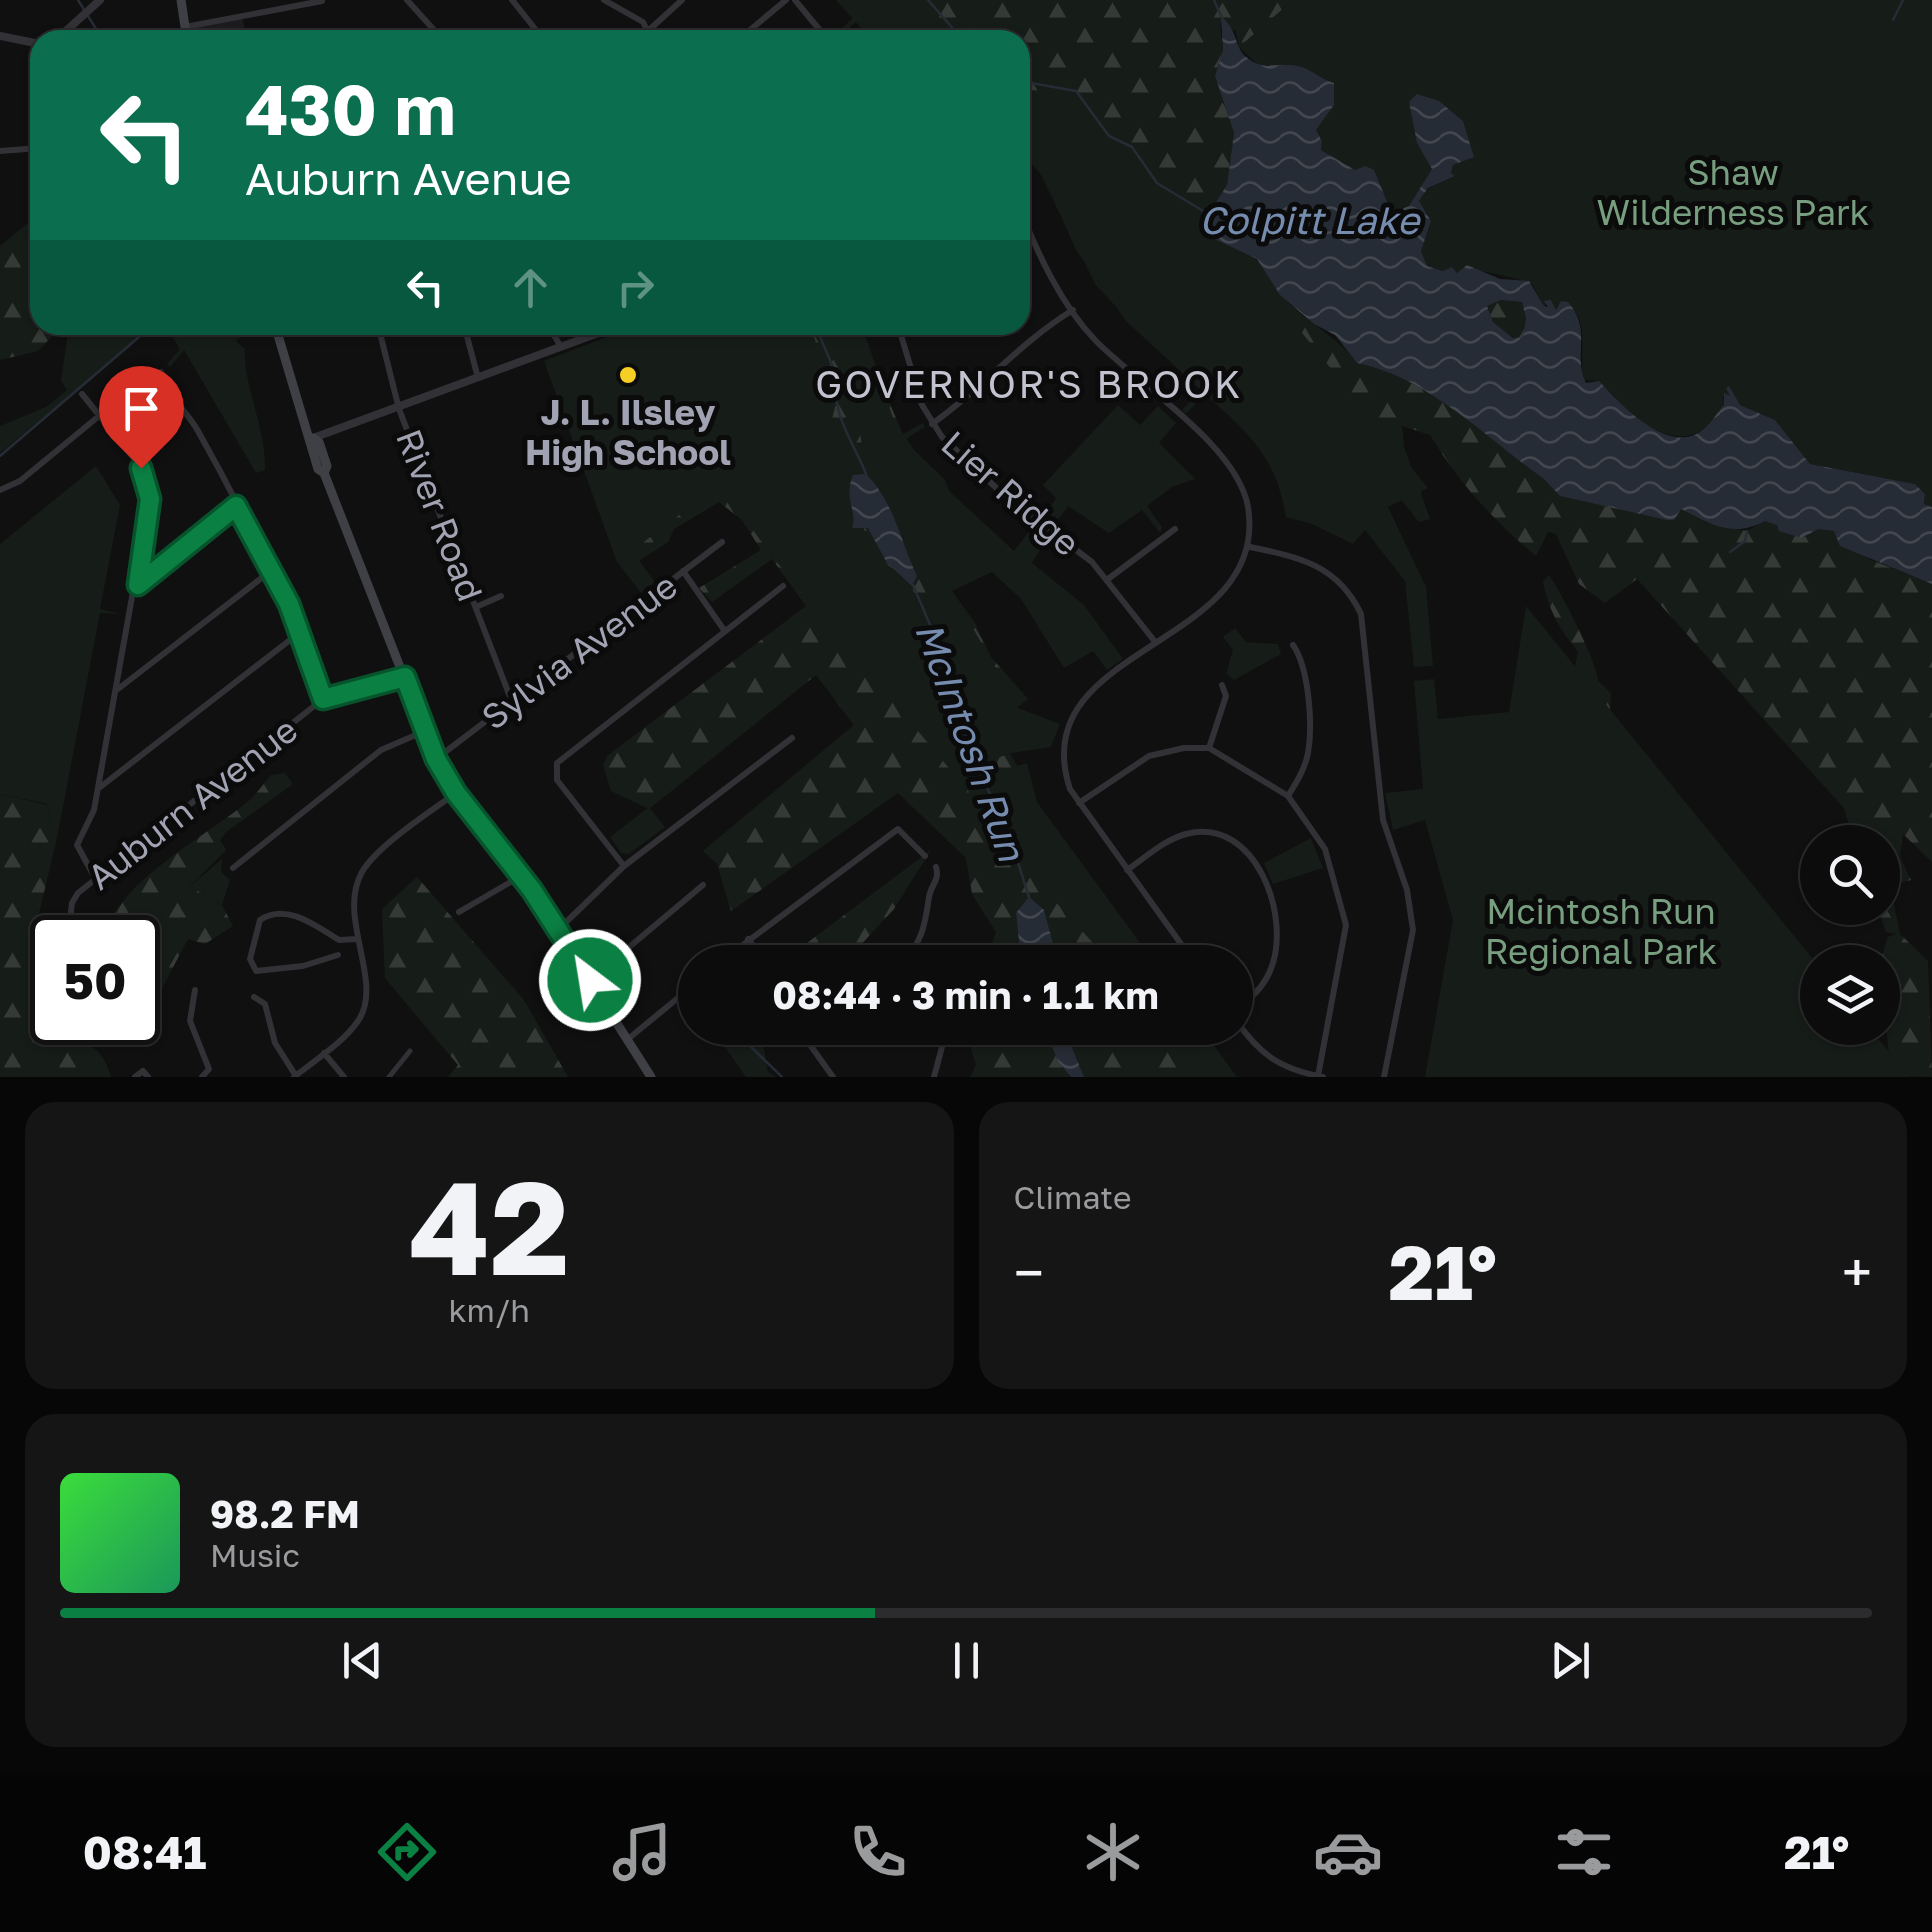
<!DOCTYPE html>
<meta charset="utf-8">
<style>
:root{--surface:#0c0c0d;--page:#151516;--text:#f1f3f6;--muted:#9a9b9d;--line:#2c2c2e;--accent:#0b8043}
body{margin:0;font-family:"Golos Text",sans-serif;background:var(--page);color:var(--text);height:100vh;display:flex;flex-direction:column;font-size:38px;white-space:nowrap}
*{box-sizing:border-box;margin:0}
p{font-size:32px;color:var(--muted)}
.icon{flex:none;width:55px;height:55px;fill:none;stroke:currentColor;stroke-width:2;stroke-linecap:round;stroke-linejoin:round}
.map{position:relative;height:1077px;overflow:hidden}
.details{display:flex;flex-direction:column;gap:25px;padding:25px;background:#070707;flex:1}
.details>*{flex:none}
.hud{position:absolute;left:30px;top:30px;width:1000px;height:305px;border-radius:30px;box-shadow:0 2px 8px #0004,0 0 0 2px var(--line);background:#0b6e4f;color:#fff;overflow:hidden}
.controls{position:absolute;left:1800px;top:825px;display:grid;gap:20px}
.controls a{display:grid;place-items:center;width:100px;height:100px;border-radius:50%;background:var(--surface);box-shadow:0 2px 8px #0004,0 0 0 2px var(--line);font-size:50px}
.speed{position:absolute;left:30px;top:915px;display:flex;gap:20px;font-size:50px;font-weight:700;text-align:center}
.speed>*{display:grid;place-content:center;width:130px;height:130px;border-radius:50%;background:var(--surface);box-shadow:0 2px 8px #0004,0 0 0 2px var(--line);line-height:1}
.speed .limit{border:5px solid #111;border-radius:15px;background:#fff;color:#111}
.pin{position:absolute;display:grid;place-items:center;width:85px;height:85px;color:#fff;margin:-102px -42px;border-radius:50% 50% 50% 0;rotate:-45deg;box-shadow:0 0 10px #0007}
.pin .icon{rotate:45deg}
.me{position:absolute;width:110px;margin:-55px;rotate:329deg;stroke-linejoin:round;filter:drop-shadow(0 0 8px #0008)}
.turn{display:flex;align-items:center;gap:35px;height:210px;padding:0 50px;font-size:45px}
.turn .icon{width:130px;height:130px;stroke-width:2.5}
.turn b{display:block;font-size:70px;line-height:85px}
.lanes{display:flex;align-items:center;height:95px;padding:0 50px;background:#0003;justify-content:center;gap:50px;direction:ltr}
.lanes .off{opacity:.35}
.big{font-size:75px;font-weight:700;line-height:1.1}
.details .widget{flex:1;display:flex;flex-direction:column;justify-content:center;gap:15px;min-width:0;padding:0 35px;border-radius:30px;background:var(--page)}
.details .dial{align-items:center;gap:0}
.dial b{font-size:130px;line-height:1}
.song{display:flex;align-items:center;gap:30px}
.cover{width:120px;height:120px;border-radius:15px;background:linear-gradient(135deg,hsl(120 70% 55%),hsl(150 70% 35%))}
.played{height:10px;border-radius:5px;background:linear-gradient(90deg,var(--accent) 45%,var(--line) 45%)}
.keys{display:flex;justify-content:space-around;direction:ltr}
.heat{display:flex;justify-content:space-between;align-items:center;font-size:55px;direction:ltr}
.details .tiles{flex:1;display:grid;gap:25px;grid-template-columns:1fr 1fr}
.widget:last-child{grid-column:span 2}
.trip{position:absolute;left:678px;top:945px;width:575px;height:100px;border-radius:50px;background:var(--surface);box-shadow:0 2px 8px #0004,0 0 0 2px var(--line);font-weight:700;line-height:100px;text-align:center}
.tabs{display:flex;height:160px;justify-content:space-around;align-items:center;background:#050505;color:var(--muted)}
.tabs .icon{width:70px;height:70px}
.tabs .current{color:var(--accent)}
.tabs b{font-size:45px;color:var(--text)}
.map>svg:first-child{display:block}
.built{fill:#1c1c1e}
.forest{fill:url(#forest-firs)}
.green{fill:#161c18}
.water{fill:url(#water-waves);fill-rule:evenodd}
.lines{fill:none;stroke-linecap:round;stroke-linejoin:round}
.stream{stroke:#262c35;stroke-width:2.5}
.pedestrian{stroke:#313136;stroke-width:5}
.minor{stroke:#313136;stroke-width:6}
.tertiary{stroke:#313136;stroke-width:8}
.secondary{stroke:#3f4046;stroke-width:9}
.route-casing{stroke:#07532c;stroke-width:25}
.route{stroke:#0b8043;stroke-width:18}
.poi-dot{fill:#f5cf24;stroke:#0b0b0c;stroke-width:4}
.labels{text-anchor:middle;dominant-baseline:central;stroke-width:10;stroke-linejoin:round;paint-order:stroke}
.park-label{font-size:35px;fill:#779e7f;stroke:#0b0b0c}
.poi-label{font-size:35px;font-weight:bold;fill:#a1a3b3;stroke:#0b0b0c}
.street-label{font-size:35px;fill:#a1a3b3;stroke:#0b0b0c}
.water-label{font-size:38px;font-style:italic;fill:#768caf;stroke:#0b0b0c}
.neighbourhood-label{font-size:38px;letter-spacing:2.5px;fill:#c2c3cf;stroke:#0b0b0c}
</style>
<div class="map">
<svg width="1932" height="1077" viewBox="0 0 1932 1077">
<defs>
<pattern id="forest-firs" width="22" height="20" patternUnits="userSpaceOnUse" patternTransform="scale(2.5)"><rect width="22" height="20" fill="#161c18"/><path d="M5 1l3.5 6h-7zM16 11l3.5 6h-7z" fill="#353a37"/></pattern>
<pattern id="water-waves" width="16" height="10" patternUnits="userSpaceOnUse" patternTransform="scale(2.5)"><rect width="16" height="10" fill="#262c35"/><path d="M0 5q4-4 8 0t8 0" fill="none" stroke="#424750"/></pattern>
</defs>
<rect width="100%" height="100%" fill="#101011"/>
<path class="built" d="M 242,18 L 248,40 L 197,40 L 194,24 Z"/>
<path class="forest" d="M 836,0 L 1896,0 L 1471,107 L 1331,106 L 1239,47 L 1236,31 L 1220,25 L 1223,50 L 1215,76 L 1234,133 L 1227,185 L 1222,200 L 1204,217 C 1223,253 1236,239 1258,261 C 1267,270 1272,284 1280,294 C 1304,322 1333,332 1357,363 C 1428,377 1486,438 1544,479 L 1560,496 L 1667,520 L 1680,509 L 1707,523 L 1747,531 L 1765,521 L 1834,531 L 1869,559 L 1932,584 L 1932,862 L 1903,834 L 1900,857 L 1911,880 L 1890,886 L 1900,934 L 1928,961 L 1932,1077 L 1891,1076 L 1880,962 L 1888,937 L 1896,934 L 1886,932 L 1877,908 L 1882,908 L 1882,842 L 1854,842 L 1844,808 L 1637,579 L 1605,603 L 1579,584 L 1556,534 L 1548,532 L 1536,556 C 1492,519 1460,484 1430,435 L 1402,426 L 1404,447 L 1430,519 L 1419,522 L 1395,492 L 1138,330 L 1096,285 L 1040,173 L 1020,152 L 1020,40 L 872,40 Z
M 40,207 L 40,325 L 63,325 L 38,351 L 0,360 L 0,246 L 33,219 Z
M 1501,300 L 1522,302 L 1526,318 L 1523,337 L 1514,338 L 1493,322 L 1487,306 Z
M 720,325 L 856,325 L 902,432 L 914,450 L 945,480 L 965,536 L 952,591 L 975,623 L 991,657 L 1028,699 L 993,726 L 1023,775 L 1017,798 L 1122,962 L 1058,962 L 1044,910 L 1016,913 L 1021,962 L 986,962 L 996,932 L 972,894 L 966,858 L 898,793 L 731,911 L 717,864 L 703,851 L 854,725 L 816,675 L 649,809 L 611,791 L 603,765 L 607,756 L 806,606 L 772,559 L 712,602 L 699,588 L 761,550 L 742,520 L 719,502 L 674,529 L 668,542 L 639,561 L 630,551 Z
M 1549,575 C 1560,590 1599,666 1598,681 L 1611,693 L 1609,718 L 1573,677 L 1578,651 C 1559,630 1548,608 1543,581 Z
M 285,773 L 293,784 L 226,832 L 220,840 L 226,850 L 190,886 L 222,905 L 233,926 L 205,944 L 188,939 L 151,1009 L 138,1001 L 138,938 L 101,938 C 126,875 201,841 251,799 C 258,792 264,783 271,775 Z
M 0,794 L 47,805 L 50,824 L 58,833 L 34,935 L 33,965 L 52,970 L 50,1025 C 77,1049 99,1034 111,1077 L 0,1077 Z
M 931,850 L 894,909 L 845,962 L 799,962 L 791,955 Z
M 417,877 L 524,1000 L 568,1077 L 448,1077 L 458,1065 L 385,978 L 382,909 Z
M 712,1028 L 760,1028 L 768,1072 L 776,1077 L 746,1077 Z
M 975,1028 L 1045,1028 L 1058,1062 L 1071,1077 L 970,1077 L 976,1065 L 971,1049 Z
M 1064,1028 L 1181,1028 L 1226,1077 L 1084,1077 Z"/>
<path class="green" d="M 836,0 L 902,0 L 903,9 L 933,40 L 872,40 L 856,22 L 837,39 L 834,35 L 853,18 Z
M 1293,0 L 1932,0 L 1932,507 L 1924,505 L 1925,494 L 1915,484 L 1810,464 L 1775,420 L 1740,405 L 1731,396 L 1723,396 L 1724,405 C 1718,412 1713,424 1705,429 C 1666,454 1623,408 1599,381 L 1584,380 C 1577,354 1594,314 1561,301 L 1555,311 L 1552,301 L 1544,306 L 1532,284 C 1511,276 1488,273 1464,267 L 1457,273 L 1452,267 L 1444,271 L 1427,266 L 1421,251 L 1431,221 L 1419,201 L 1429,188 L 1455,176 L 1451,173 L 1453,165 L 1472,157 L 1463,121 L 1439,101 L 1417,94 C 1404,118 1421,146 1432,169 L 1409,207 L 1392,212 L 1375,172 L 1365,166 L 1355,170 L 1321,150 L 1322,141 L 1316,130 L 1334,105 L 1334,83 L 1297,65 L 1258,65 L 1239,47 Z
M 1020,89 C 1069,93 1083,98 1103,142 L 1118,142 L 1153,178 L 1196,208 L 1208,232 L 1238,254 L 1428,488 L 1388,507 L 1426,587 L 1433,666 L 1414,667 L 1405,581 L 1365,530 L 1353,544 L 1312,524 L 1286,517 C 1276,456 1249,434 1205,394 L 1186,414 L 1182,410 L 1201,390 L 1126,321 L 1076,250 L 1046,182 L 1020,144 Z
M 69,325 L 155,325 L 0,453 L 0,426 L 46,407 L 67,390 L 61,381 Z
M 175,325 L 225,325 L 234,335 L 252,325 L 236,341 L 245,349 C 243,385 266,427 265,470 L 256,473 L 184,350 L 170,367 L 167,364 L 180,349 L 170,333 Z
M 638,325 L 811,328 L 836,403 L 829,431 C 835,440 849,446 853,455 C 862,477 838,489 858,528 L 872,533 L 888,565 L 912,586 L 919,612 L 956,681 L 968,760 L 975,777 L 991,787 L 999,828 L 771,555 L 720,484 L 632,551 L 655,582 L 641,593 L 617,562 L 544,361 Z
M 823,325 L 862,325 L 899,436 L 923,423 L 925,427 L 903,441 L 921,465 L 1014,551 L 1031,529 L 1046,540 L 1032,563 L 1084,605 L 1123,659 L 1107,670 L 1093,651 L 1064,668 L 1021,599 L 992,572 L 952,591 L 1018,708 L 1060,724 L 1051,747 L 1011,753 L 975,766 L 957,674 L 926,609 L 927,595 L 906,553 L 902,530 L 887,509 L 886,497 L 866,474 L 860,432 L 852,424 L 846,381 L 823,342 Z
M 1118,405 L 1140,425 L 1158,406 L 1176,423 L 1159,443 L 1195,479 L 1172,487 L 1147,506 L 1162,527 L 1160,533 L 1142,510 L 1109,533 L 1068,506 L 1052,528 L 1042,520 L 1056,498 L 1043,485 Z
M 96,466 L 120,505 L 100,609 L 121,614 L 100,613 L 58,833 L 50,824 L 47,804 L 0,794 L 0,544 Z
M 1526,606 L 1817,964 L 1818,1028 L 1869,1028 L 1910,1077 L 1425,1077 L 1453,920 L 1425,820 L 1393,830 L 1385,793 L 1423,789 L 1414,681 L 1434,679 L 1438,719 L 1509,712 Z
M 1235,628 L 1246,642 L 1278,644 L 1281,654 L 1234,680 L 1226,674 L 1233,650 L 1223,637 Z
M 1027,763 L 1037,802 L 1154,962 L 1110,962 C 1078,925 1039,888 1012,846 C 998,823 1008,792 983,776 Z
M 649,807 L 665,827 L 629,854 L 621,853 L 610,837 Z
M 1311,838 L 1323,868 L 1273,884 L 1264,863 Z
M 222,859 L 221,872 L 230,880 L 222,905 L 190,886 Z
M 1164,1028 L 1201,1028 L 1237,1077 L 1206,1077 Z"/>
<path class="water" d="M 1221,16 C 1238,31 1234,45 1245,56 C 1264,73 1278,62 1298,66 C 1312,69 1321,80 1334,83 L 1334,105 L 1316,130 L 1322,141 L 1321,150 L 1355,170 L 1365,166 L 1374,170 L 1392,213 L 1409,206 L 1432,169 L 1417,143 L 1409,102 L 1417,94 L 1439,101 L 1463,121 L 1474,157 L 1453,165 L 1451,173 L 1455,176 L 1428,188 L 1419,201 L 1431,221 L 1421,251 L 1427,266 L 1443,271 L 1452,267 L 1457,273 L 1467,265 L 1500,279 L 1529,281 L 1544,306 L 1548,307 L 1544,301 L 1551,300 L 1556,310 L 1561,301 L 1568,302 C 1593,331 1572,353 1586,383 L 1599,381 C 1617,401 1659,446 1691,436 C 1708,431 1714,416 1724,405 L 1724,393 L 1730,396 L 1726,388 L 1729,386 L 1740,405 L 1775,420 L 1810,464 L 1915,484 L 1925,494 L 1924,504 L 1932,507 L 1932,584 L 1840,546 L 1834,531 L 1818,529 L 1802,538 L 1779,531 L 1777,525 L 1765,521 C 1734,538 1711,525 1681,509 L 1674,520 L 1667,520 L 1560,496 L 1544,479 C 1486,438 1428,377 1357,363 L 1335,335 L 1314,324 L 1280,295 L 1257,259 L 1217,240 L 1202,224 L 1227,185 L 1234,133 L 1215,76 L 1223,50 ZM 1501,300 L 1522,302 L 1526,318 L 1523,337 L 1513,338 L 1493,322 L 1487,306 Z
M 866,474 C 894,502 900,540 917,576 L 912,586 L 887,563 L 868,528 L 852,528 C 858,512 843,499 853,475 Z
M 1029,897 L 1044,910 L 1058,962 L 1021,962 L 1016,913 Z
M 1045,1028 L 1064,1028 L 1084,1077 L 1071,1077 L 1058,1062 Z"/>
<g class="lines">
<path class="stream" d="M 78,0 L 103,40
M 928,0 L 963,40
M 1214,0 L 1221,16
M 1893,20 L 1903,0
M 1020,81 L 1076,91 L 1109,136 L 1132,147 L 1157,183 L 1208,214
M 815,325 L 838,379 C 828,409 856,447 866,474
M 0,456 L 153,325
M 1730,552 L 1745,541 L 1747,531
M 913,585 L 946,662 L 976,767 L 1005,822 L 1029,897
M 748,1028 L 749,1045 L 782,1077"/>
<path class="pedestrian" d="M 389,1077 L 410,1051"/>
<path class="minor" d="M 407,0 L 443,40
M 512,0 L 544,40
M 604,0 L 643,22 L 652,40
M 795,0 L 828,40
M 185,27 L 322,1
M 649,30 L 682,0
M 738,40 L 786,0
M 0,151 L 40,148
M 1020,209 C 1038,254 1061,305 1096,341 C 1138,384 1238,446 1248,507 C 1271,649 1022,644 1070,789 L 1194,962
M 378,325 L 399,409 L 512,702
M 464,325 L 478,378
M 548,325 L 561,347
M 898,325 L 922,405 L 942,437 L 1007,498 L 1092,562 L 1156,643
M 161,372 C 166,395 187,411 198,431 C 247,518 289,604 323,699
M 82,394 L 141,467 L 150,496 L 94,810 L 77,845 L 95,878
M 932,424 C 982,389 1020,342 1073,310
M 0,490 L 20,481 L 99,416
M 1250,547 C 1299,557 1338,565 1361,614 L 1383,820 L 1407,890 L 1413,930 L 1384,1077
M 683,571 L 724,630
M 1108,579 L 1175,529
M 139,584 L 236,507
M 476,607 L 501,596
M 118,689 L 272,570
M 1209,748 L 1226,696 L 1222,685
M 436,759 L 722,542
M 99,788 L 299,633
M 1288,796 C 1296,783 1305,769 1308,753 C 1313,725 1309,668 1293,645
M 1079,803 L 1149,756 L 1184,748 L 1209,748 L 1288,796 L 1325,849 L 1346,925 L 1318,1076
M 624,866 L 557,780 L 557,763 L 783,586
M 233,868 L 381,750 L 425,731
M 1127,870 C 1146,857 1164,840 1186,834 C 1256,815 1293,919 1270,971 C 1263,988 1250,999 1235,1011
M 459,912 L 521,876
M 559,929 L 624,866 L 792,738
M 68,938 L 72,903 L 78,893 L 323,699 L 405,677
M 748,939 L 766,962
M 338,955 L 303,966 L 256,971 L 250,959 L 260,920 C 287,902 317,927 339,940 L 357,939
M 720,962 L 898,829 L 925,856
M 901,962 C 923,943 925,924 929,897 C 931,884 940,881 936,867
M 590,980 L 703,885
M 195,990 L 190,1021 L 209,1069 L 202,1077
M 254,997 L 265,1004 L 275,1043 L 296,1076
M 1235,1019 C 1260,1055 1280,1069 1323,1077
M 798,1028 L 833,1077
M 803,1037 L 823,1028
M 628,1039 L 695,984
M 324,1053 L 344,1077
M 135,1077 L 143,1071 L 148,1077
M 294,1077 C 315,1060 343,1043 358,1021 C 385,982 336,918 362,872 C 378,845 430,812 456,793
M 934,1077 L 947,1028"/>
<path class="tertiary" d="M 0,36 L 40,44
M 56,40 L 100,0
M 313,438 L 620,325"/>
<path class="secondary" d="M 181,0 L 187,40
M 275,325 L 318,469 L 324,473 L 436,759
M 313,438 L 319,442 L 327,466 L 324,473
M 425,731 L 430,756 L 532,890 L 651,1077"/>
</g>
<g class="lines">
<defs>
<path id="route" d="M 141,468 L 150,499 L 138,585 L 236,506 L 289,604 L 323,699 L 405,677 L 436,759 L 456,793 L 532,890 L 590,980"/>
</defs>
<use href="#route" class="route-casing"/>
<use href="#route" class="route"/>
</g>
<circle class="poi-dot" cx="628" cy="375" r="10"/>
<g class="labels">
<g class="park-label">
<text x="1733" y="172">Shaw<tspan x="1733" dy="40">Wilderness Park</tspan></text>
<text x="1601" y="911">Mcintosh Run<tspan x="1601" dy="40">Regional Park</tspan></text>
</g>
<g class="poi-label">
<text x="628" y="412">J. L. Ilsley<tspan x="628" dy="40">High School</tspan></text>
</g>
<g class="street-label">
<text transform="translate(1011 493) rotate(41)">Lier Ridge</text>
<text transform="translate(440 515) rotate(69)">River Road</text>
<text transform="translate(579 651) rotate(-37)">Sylvia Avenue</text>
<text transform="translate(192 803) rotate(-38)">Auburn Avenue</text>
</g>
<g class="water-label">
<text x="1309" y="219">Colpitt Lake</text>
<text transform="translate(971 741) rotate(70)">McIntosh Run</text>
</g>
<g class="neighbourhood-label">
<text x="1029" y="383">GOVERNOR'S BROOK</text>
</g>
</g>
</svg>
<div class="controls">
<a><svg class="icon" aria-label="search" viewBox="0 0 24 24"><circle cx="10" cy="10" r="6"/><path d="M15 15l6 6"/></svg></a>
<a><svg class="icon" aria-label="layers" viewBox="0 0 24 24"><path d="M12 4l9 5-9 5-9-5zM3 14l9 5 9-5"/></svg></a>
</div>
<div class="speed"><div class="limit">50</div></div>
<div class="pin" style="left:141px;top:468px;background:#d93025"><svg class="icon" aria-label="arrive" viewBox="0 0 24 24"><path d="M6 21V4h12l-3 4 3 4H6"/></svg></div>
<svg class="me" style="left:590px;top:980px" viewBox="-20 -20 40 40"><circle r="17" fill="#0b8043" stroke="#fff" stroke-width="3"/><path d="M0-11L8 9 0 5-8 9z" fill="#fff"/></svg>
<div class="trip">08:44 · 3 min · 1.1 km</div>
<div class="hud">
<div class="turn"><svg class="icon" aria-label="left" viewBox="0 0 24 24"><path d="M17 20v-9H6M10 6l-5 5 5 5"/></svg><div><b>430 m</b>Auburn Avenue</div></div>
<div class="lanes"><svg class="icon" aria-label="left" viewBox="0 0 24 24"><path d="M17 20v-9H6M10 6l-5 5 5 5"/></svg><svg class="icon off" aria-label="ahead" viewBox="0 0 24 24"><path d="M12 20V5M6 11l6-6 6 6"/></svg><svg class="icon off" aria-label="right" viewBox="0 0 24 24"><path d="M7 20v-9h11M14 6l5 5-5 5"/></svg></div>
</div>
</div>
<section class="details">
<div class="tiles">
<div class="widget dial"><b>42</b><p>km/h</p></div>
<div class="widget"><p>Climate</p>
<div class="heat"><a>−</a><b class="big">21°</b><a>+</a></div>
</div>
<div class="widget">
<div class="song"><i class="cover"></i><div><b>98.2 FM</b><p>Music</p></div></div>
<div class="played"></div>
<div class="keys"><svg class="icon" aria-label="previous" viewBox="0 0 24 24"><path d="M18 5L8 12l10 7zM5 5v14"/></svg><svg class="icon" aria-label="pause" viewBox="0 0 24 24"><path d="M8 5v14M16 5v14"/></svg><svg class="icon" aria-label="next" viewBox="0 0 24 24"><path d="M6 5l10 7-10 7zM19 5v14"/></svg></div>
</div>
</div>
</section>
<nav class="tabs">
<b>08:41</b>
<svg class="icon current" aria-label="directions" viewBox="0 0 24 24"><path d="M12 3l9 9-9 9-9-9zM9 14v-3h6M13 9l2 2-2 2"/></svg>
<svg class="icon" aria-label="music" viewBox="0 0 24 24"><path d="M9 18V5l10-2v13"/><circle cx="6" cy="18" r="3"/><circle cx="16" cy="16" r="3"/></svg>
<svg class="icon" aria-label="phone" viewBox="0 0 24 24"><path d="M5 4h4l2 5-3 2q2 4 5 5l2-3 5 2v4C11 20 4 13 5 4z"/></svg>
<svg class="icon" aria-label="climate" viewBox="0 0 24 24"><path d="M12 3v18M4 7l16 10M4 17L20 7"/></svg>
<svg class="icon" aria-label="car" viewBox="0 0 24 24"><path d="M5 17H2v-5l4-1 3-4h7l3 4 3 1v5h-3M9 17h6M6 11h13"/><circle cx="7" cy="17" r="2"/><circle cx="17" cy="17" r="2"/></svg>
<svg class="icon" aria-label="filters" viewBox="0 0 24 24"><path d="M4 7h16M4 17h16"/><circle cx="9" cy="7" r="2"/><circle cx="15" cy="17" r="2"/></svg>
<b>21°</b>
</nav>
